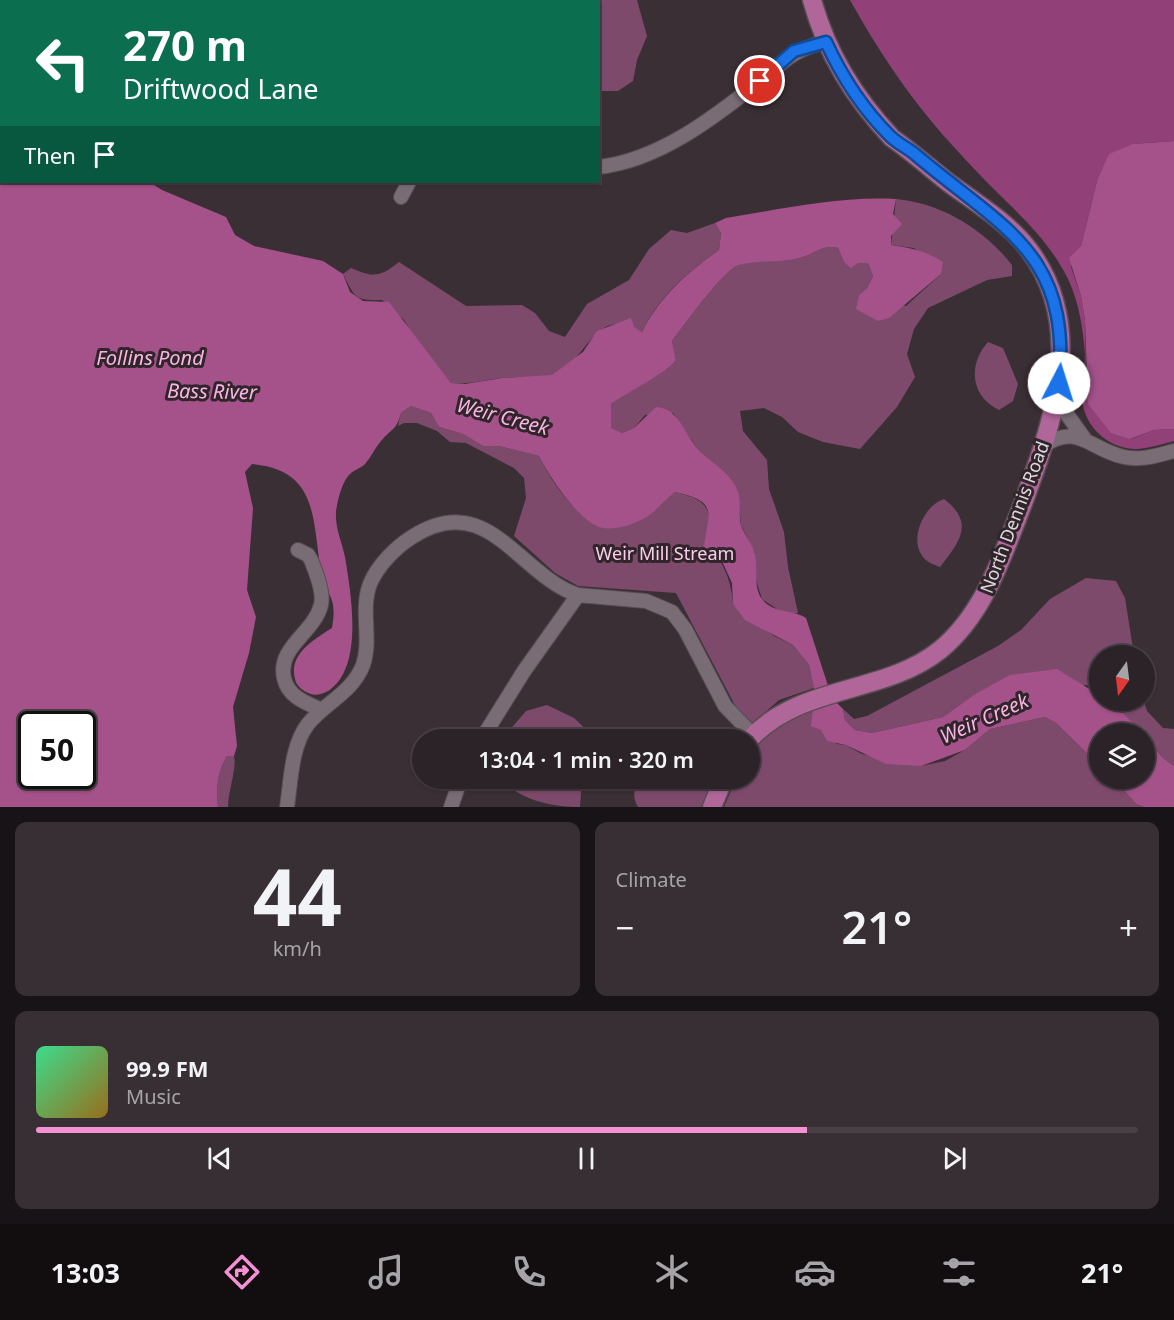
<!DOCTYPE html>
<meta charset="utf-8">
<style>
:root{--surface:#2c2328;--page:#382f34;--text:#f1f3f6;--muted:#a6a4a8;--line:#484045;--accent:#f491d3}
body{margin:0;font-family:"Noto Sans",sans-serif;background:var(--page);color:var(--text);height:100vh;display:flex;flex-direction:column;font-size:22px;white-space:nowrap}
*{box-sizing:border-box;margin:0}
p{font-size:20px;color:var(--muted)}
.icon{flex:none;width:33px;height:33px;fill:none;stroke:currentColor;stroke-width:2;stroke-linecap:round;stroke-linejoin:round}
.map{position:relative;height:807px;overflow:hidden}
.sheet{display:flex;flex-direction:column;gap:15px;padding:15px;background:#181316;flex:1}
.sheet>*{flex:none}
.top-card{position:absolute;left:0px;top:0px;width:600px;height:183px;box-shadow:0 2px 4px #0004,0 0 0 2px var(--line);background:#0b6e4f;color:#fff;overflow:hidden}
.needle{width:39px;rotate:194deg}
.tools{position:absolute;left:1089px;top:645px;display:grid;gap:12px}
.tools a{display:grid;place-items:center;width:66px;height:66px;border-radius:50%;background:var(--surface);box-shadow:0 2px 4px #0004,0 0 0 2px var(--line);font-size:30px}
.speed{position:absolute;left:18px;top:711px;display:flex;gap:12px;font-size:30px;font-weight:700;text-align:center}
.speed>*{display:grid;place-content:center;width:78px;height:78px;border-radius:50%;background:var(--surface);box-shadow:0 2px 4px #0004,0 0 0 2px var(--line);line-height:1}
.speed .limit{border:3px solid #111;border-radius:9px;background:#fff;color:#111}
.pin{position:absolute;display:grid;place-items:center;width:51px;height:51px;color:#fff;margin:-26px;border:3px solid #fff;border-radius:50%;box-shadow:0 2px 6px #0007}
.me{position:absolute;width:66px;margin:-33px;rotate:5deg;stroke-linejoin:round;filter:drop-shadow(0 0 4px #0008)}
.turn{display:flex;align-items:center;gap:21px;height:126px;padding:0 24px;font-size:27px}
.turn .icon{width:78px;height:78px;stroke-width:2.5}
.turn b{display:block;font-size:42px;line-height:51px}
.then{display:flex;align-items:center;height:57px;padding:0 24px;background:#0003;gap:12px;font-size:22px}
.big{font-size:45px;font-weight:600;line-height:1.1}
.sheet .widget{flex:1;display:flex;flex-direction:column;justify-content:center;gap:9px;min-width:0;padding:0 21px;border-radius:12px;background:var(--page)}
.sheet .dial{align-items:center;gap:0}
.dial b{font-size:78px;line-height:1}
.song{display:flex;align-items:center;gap:18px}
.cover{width:72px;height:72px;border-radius:9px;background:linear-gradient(135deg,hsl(150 70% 55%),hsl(40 70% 35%))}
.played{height:6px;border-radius:3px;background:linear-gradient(90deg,var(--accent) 70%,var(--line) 70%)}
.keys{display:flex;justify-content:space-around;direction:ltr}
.heat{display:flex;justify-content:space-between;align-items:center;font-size:33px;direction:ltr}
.sheet .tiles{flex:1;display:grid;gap:15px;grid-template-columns:1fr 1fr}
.widget:last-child{grid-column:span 2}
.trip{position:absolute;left:412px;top:729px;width:348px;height:60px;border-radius:30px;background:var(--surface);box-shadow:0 2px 4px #0004,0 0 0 2px var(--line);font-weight:600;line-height:60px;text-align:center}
.tabs{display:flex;height:96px;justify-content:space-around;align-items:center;background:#120e10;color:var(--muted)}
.tabs .icon{width:42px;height:42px}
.tabs .current{color:var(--accent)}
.tabs b{font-size:27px;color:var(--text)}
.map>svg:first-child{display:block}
.green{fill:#7e4a6c}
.forest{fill:#914078}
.water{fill:#a5528b;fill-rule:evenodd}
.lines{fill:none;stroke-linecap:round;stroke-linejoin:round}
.minor-casing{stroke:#574d53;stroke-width:16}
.major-casing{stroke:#574d53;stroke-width:21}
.minor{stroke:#7a6c75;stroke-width:14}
.major{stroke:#b06699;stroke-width:18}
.route-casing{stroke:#114b97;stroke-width:15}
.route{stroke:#1a73e8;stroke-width:10}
.labels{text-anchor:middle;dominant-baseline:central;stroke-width:6;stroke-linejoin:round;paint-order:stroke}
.street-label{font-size:18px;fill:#e0d8dd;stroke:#31252c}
.park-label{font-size:18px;fill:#fbcdea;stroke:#31252c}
.water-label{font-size:20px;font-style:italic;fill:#f9b5e1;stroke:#31252c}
</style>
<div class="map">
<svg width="1174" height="807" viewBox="0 0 1174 807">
<rect width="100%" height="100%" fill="#3b2f36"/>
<path class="green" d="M 440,0 L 637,0 L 647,36 L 637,60 L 633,81 L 618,91 L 599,91 L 598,2 Z
M 896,199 C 941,203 984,229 1012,265 L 1012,276 L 987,280 L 928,308 L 914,329 L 907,354 L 915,377 L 897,407 L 860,449 L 823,442 L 798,432 L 782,417 L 764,408 L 740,411 L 743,431 L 767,460 L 769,489 L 784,532 L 788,567 L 798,613 L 783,613 L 762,599 L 756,580 L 755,553 L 741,525 L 737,489 L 696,447 L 673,413 L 645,415 L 634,428 L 622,433 L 611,429 L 611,404 C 627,392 667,373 676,360 L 672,341 C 684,326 723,270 739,265 C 760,258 783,264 803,257 C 816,253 823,244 838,248 L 844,262 L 868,263 L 873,276 L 867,288 L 859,295 L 906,306 L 941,274 L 914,248 L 891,245 Z
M 715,223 L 721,233 L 719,250 C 688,272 658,297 642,332 C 593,303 590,360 553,375 C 539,381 517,376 501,378 C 484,380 468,385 451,383 L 414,337 L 404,320 L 382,300 C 354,301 355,297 343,274 L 351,268 C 374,278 380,277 399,262 L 466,306 L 522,305 L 535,313 L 549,331 L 565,337 L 587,304 L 629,280 L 649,249 L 671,230 L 687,233 Z
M 988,342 L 1003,348 L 1018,384 L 1013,401 L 999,410 C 970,396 968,364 988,342 Z
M 411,406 L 431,413 L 439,427 L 463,434 L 483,446 L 499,446 L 539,456 C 552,483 575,516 603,528 L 675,492 C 705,499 716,509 705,539 C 722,561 731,577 733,604 L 774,636 L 793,645 L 809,665 L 814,688 L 779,700 L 747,728 L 676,593 L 578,586 L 555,573 L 514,536 L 526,498 L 524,478 L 514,468 L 466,443 L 450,442 L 437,431 L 417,423 L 404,423 L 398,426 L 401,413 Z
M 944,499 C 975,523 960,541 940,567 C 933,564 925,562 921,554 C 910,536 925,505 944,499 Z
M 1086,578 L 1116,581 L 1125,598 L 1134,655 L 1100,656 L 1099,695 L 1087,685 L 972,696 L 943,717 L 872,733 L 855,730 L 845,720 L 843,709 L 854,719 L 867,716 L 998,646 L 1021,630 L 1050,599 Z
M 1107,701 L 1144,701 L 1147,711 L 1163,728 L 1174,729 L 1174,766 L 1163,758 L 1144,734 Z
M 547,705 L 574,718 L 596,739 L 502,739 L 526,711 Z
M 813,709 L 821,730 L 837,744 L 846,745 L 862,754 L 921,766 L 945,761 L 965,750 L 990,729 L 1045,717 L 1056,723 L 1099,765 L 1100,778 L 1114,779 L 1136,804 L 1144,807 L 724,807 L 736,779 L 750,778 L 750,754 C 767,731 787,719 813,709 Z
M 227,756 L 234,756 C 237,769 228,791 228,807 L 218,807 C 216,789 217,772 227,756 Z
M 501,779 L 582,779 L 580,807 C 552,807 520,800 501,779 Z
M 638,779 L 713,779 L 703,807 L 638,807 C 632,797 634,789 638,779 Z"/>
<path class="forest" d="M 850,0 L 1174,0 L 1174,141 L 1133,144 L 1097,181 L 1081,246 L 1071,267 L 1081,296 L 1085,320 L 1086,384 L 1131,439 L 1154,430 L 1174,429 L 1174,441 C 1162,444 1150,448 1138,449 C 1110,450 1085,428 1082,400 C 1081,385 1085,369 1085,354 C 1083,329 1079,302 1068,279 C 1052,247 1031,226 1006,201 C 984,180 963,157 943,135 C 907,94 876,47 850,0 Z"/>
<path class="water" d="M 0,86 L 2,182 L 149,182 L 162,190 L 226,217 L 235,235 L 254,246 L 323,261 L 343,274 L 350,292 L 363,301 L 389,302 L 451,383 L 465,384 L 502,378 L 552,375 L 583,352 L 597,331 L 631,318 L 634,327 L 642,332 C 659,297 688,272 719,250 L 721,233 L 715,223 L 726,218 C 782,209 839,196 896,199 L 893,214 L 902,224 L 891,236 L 891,245 C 911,248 926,251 943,262 L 941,274 L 889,318 L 878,321 L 856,309 L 859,295 L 867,288 L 873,276 L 868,263 L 858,263 L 851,268 L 844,262 L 838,248 C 823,244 816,253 803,257 C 783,264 760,259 739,265 C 723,270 684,326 672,341 L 676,360 C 667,373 628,392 611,404 L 611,428 L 622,433 L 634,428 L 656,407 C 678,408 684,432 696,447 C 708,461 729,471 737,489 C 742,500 738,514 741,525 C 744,535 753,544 755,554 C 758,568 753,587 762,599 C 773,614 793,609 806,618 L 832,698 L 843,709 L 845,720 L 855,730 L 872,733 L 943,717 L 972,696 L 1010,675 L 1057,669 L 1099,695 L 1100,700 C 1116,701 1131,723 1142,733 L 1100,734 L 1099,765 L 1056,723 L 1045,717 L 990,729 L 965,750 L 921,766 L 886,764 L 846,745 L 827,741 L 821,730 L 811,726 L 815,693 L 809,665 L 793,645 L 745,620 L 733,604 L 732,583 L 722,561 L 704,547 C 708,513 720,502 675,492 C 664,500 655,513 643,519 C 632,525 615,530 603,528 C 580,524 549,476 539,456 L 499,446 L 483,446 L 463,434 L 439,427 L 431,413 L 411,406 L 401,413 C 397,430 391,429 381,441 C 375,448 371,457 365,464 C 361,468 354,470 350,474 C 342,481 337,502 336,512 C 335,528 342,542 345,557 C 351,593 363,663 332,688 C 327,693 317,696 311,694 C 304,692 296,686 295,679 C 288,654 315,639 332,628 C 338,594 326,598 321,571 C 312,520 319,470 252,464 L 245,472 L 253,508 L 247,590 L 256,617 L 249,653 L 233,707 L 237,746 L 234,756 L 227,756 C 217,772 216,789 218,807 L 0,807 ZM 32,724 L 82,724 L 82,776 L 32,776 Z
M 1174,141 L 1174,429 L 1154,430 L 1130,439 L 1111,433 L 1088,404 L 1085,320 L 1081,296 L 1069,258 L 1081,246 L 1097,181 L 1109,154 L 1133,144 Z
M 1145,736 L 1163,758 L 1174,766 L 1174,807 L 1144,807 L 1136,804 L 1114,779 L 1144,778 Z"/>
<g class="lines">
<defs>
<path id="minor" d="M 153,0 L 156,2
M 598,167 C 658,161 715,117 760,81 C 784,61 794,49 826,42
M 401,197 L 409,182
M 1060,385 L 1066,413 L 1084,438
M 1043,446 C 1078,422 1090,450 1124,457 C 1141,461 1158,455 1174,451
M 298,550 L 308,555 L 311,560 C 316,572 324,593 321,605 C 314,633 277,647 284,678 C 288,697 306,703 322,710
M 578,595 L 646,601 L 672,612 L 685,629 L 725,706 L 753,735
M 287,807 C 291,781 291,746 308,724 C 326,702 352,693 363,665 C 372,639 360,610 370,584 C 377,566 396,547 412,537 C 488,488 518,575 578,595 L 524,671 L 481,740
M 451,807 L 461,778"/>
<path id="major" d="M 749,740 C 799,684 884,695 940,650 C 984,614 1002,557 1022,506 C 1052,425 1088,328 1029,250 C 1009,223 976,203 949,183 C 930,168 912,152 892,138 C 854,97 827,54 812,0
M 712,807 L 724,778"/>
</defs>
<use href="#minor" class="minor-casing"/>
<use href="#major" class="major-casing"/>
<use href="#minor" class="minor"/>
<use href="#major" class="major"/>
</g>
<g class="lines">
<defs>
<path id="route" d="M 760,81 L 794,51 L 826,42 C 842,77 863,109 890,136 C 898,144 908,148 916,155 C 1003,229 1071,252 1059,383"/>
</defs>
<use href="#route" class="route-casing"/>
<use href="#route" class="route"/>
</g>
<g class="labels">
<g class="street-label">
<text transform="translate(1014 517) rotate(-69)">North Dennis Road</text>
</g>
<g class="park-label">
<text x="665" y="553">Weir Mill Stream</text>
</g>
<g class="water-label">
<text x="150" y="357">Follins Pond</text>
<text transform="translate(212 391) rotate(1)">Bass River</text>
<text transform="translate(503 416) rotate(15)">Weir Creek</text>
<text transform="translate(984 718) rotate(-24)">Weir Creek</text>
</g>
</g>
</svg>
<div class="tools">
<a><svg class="needle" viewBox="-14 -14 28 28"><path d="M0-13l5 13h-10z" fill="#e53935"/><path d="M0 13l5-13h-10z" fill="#a6a4a8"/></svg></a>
<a><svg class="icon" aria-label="layers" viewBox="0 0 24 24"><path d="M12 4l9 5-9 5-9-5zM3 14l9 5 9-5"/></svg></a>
</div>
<div class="speed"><div class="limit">50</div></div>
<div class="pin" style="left:760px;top:81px;background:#d93025"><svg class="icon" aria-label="arrive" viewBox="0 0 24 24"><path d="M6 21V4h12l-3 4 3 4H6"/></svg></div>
<svg class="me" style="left:1059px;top:383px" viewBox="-20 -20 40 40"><circle r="19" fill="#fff"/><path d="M0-13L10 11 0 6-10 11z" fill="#1a73e8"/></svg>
<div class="trip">13:04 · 1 min · 320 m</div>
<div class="top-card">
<div class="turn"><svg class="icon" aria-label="left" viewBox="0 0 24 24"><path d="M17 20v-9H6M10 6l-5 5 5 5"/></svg><div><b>270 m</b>Driftwood Lane</div></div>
<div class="then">Then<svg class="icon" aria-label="arrive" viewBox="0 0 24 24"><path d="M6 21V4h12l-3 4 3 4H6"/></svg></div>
</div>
</div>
<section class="sheet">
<div class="tiles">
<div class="widget dial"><b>44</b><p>km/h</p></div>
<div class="widget"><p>Climate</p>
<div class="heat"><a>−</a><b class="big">21°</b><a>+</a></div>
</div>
<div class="widget">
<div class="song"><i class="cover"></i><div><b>99.9 FM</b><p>Music</p></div></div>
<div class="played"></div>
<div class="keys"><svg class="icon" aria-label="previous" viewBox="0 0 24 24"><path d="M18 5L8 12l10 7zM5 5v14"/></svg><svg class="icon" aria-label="pause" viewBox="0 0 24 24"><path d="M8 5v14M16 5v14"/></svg><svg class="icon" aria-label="next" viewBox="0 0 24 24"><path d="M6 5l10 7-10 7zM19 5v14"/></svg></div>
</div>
</div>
</section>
<nav class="tabs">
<b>13:03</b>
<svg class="icon current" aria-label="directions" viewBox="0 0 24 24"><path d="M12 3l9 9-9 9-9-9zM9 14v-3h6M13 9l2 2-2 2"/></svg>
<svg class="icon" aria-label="music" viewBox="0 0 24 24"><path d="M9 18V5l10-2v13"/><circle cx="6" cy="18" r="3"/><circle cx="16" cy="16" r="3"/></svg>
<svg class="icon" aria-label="phone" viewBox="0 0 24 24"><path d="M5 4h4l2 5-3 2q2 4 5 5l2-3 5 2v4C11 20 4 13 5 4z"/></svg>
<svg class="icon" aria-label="climate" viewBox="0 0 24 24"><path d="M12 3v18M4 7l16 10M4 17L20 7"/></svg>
<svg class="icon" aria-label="car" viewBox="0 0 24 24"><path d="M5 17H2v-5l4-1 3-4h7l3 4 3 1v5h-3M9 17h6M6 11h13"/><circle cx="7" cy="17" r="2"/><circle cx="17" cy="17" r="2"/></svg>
<svg class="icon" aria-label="filters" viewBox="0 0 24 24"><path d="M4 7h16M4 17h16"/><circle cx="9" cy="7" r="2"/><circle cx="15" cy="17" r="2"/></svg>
<b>21°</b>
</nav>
